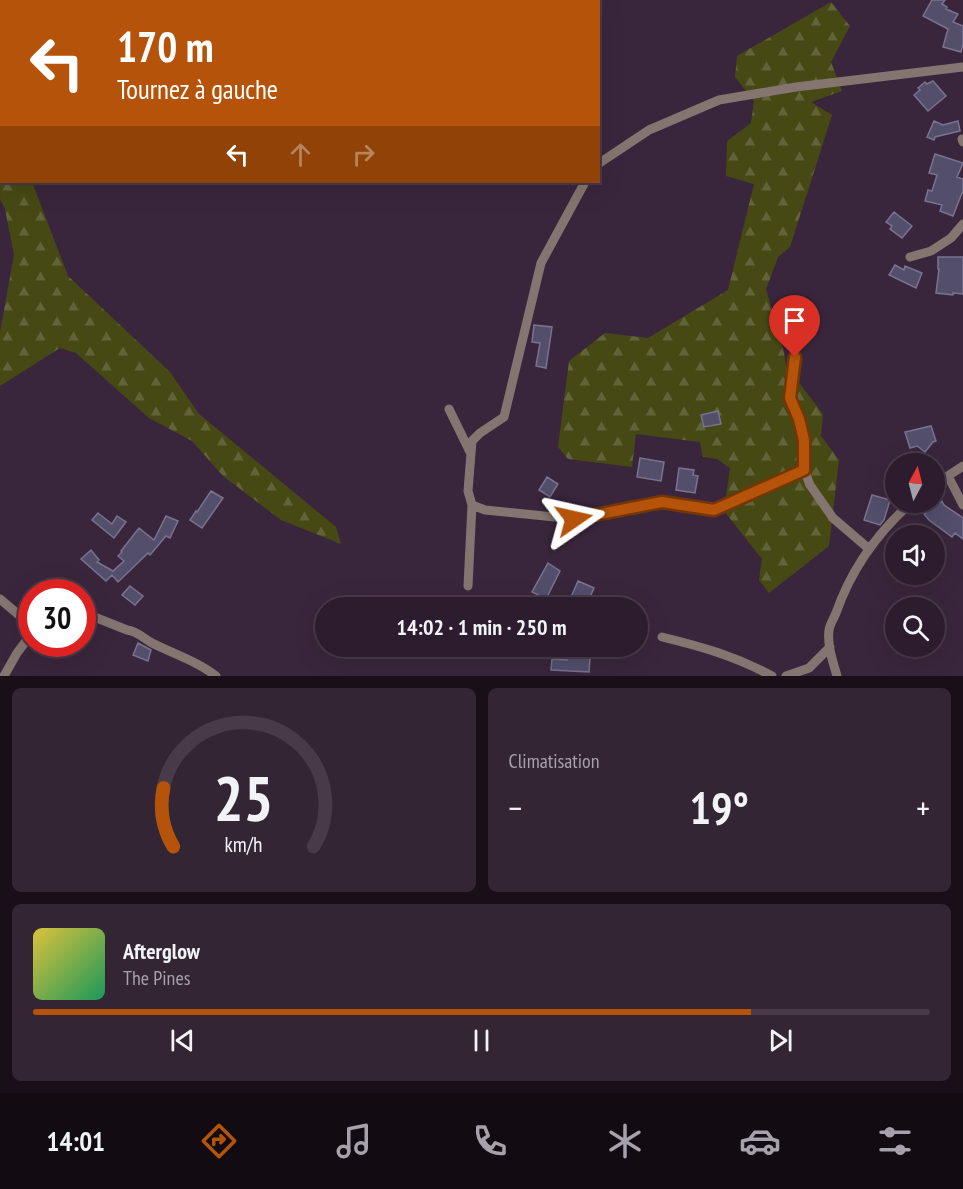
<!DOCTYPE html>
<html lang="fr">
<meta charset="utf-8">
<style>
:root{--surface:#2c1c2d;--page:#342535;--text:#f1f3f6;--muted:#a6a1aa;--line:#483a49;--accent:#b45309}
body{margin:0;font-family:"PT Sans Narrow",sans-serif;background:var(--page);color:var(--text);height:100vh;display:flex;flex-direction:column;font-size:22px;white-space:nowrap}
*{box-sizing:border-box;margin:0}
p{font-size:20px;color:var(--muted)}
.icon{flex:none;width:33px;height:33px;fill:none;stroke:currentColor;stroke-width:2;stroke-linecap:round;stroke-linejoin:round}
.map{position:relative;height:676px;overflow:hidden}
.drawer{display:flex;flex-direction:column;gap:12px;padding:12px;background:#180f19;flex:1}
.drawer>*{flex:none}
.top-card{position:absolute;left:0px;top:0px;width:600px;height:183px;box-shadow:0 6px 24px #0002,0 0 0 2px var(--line);background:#b45309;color:#fff;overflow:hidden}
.needle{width:39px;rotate:7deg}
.controls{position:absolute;left:885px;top:453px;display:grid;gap:12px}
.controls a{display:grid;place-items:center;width:60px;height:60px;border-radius:50%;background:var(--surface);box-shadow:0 6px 24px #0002,0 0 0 2px var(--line);font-size:30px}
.speed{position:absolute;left:18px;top:579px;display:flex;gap:12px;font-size:30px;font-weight:700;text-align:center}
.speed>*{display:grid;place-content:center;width:78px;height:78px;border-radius:50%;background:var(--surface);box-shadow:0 6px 24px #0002,0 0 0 2px var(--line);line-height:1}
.speed .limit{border:9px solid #d22;background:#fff;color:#111}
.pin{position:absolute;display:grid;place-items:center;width:51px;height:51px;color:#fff;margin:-62px -26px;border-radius:50% 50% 50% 0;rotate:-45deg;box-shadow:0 0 6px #0007}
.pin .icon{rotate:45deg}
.me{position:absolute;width:66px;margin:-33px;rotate:79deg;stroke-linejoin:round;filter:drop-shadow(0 0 4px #0008)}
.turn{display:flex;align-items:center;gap:21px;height:126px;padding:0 18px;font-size:27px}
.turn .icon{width:78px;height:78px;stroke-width:2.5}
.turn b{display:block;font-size:42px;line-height:51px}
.lanes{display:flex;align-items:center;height:57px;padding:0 18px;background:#0003;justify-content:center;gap:30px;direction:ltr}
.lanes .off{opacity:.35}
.big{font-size:45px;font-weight:600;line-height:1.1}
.drawer .card{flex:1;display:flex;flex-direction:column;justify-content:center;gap:9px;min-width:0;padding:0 21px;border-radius:9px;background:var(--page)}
.drawer .dial{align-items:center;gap:0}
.dial svg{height:156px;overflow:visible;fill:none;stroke:var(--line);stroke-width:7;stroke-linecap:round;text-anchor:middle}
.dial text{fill:var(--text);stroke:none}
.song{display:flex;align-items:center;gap:18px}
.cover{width:72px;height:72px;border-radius:9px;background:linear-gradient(135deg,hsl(50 70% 55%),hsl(150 70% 35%))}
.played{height:6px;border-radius:3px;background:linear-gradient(90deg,var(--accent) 80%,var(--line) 80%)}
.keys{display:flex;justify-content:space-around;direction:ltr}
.heat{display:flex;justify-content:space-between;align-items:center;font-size:33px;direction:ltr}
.drawer .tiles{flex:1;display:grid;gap:12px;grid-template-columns:1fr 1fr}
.card:last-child{grid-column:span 2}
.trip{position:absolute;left:315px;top:597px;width:333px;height:60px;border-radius:30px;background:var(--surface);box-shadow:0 6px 24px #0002,0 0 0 2px var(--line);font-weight:600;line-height:60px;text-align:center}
.menu{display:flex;height:96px;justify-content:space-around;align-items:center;background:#120b12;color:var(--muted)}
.menu .icon{width:42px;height:42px}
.menu .selected{color:var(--accent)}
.menu b{font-size:27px;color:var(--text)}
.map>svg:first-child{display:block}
.forest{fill:url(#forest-firs)}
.building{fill:#534f6b;stroke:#787391;stroke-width:1.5}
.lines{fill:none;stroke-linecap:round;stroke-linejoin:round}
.minor{stroke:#857571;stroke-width:9}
.route-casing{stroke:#753606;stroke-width:15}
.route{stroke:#b45309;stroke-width:10}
</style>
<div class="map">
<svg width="963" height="676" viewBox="0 0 963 676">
<defs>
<pattern id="forest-firs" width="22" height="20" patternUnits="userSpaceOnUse" patternTransform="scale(1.5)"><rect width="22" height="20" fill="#474915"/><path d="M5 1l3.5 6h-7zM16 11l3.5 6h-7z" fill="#626338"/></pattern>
</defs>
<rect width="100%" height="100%" fill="#3a263c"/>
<path class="forest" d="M 93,0 L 445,0 L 95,2 Z
M 831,2 L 850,26 L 831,62 L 842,91 L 811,102 L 832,115 L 790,247 L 778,257 L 766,289 L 784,353 L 786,366 L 823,414 L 821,436 L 839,460 L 829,546 L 769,593 L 759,580 L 762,559 L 724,511 L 730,468 L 717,459 L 703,457 L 700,442 L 636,434 L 632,467 L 568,459 L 558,447 L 569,361 L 605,333 L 648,338 L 728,290 L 754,184 L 726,176 L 727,141 L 751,123 L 754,101 L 735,77 L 737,56 Z
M 1,117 L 2,182 L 32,182 L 68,276 L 170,372 L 199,414 L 336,527 L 341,544 L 281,520 L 223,476 L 192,441 L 149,418 L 76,353 L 60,348 L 0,386 L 0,332 L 14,255 L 5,209 L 0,199 Z"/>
<path class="building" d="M 932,0 L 945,0 L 942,4 L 947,7 L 946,9 L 958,14 L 953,22 L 963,26 L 963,44 L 961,52 L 943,47 L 948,29 L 923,16 Z
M 933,81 L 946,96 L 928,111 L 914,95 L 920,90 L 918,88 L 925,82 L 927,84 Z
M 934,121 L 943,125 L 958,121 L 960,131 L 935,137 L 934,140 L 927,137 Z
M 935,154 L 963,163 L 957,177 L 963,179 L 963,193 L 962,193 L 953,216 L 940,211 L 942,205 L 925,201 L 928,190 L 932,191 L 937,175 L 929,173 Z
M 894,212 L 912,226 L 902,238 L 890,229 L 892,226 L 886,222 Z
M 938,257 L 963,257 L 963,294 L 953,293 L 953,295 L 936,293 L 939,269 L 938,269 Z
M 895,265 L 904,270 L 905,266 L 922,273 L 916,288 L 889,275 Z
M 534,325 L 552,327 L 546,368 L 536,366 L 540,343 L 532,342 Z
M 718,411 L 721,424 L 704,427 L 701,415 Z
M 931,426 L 936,441 L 933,442 L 925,452 L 917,446 L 910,448 L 905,432 Z
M 640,458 L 664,462 L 661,481 L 637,477 Z
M 679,468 L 694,470 L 693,475 L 698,476 L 695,493 L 676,490 Z
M 547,477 L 558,484 L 550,497 L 539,490 Z
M 211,491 L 223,498 L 202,528 L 190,520 L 196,511 L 197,512 Z
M 872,495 L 890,500 L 884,520 L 880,525 L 864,520 Z
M 942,501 L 944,505 L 963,518 L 963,539 L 955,533 L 952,537 L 929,520 L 924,514 Z
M 98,513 L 112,524 L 117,516 L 126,522 L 114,538 L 92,520 Z
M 166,516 L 178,521 L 170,538 L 166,536 L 150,555 L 148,553 L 118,582 L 112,575 L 106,581 L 81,559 L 91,550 L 99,560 L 97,562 L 113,571 L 124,561 L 118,556 L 122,552 L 121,551 L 139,528 L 154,540 Z
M 548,563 L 560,571 L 546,599 L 532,592 Z
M 578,581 L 594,588 L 587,604 L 571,597 Z
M 130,586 L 143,596 L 135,605 L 122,595 Z
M 138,643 L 151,650 L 148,661 L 133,655 Z
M 567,646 L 591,646 L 589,672 L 551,670 L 552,659 L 567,660 Z"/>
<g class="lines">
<path class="minor" d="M 962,139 L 963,142
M 598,164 L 649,130 L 719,100 L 796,87 L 963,67
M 585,182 L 541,263 L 504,417 L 480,433 L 472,441 L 468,491 L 472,505 L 485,510 L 574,519 L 662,502 L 714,510 L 804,470
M 910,257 L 931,251 L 951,238 L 963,224
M 795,357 L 790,398 L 799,419 L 804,440 L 804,470 L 810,485 L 833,518 L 868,548
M 449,409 L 470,452
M 948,476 L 963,505
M 934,485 L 963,466
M 468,586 L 472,505
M 0,599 L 32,626
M 82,612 L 127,630 C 137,631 143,638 152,643 C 174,654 197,661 216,676
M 662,637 C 703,647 735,656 772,676
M 4,676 L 17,653 L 32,633
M 786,676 L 809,668 L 830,647
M 837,676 C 833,662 827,645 829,630 C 830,624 834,618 836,613 C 851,570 878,532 912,502"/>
</g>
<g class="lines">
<defs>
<path id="route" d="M 574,519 L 662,502 L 714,510 L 804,470 L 804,440 L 799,419 L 790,398 L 795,357"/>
</defs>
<use href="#route" class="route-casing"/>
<use href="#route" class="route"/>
</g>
</svg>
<div class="controls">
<a><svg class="needle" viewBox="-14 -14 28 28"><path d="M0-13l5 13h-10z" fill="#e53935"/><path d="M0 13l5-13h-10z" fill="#a6a1aa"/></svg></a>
<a><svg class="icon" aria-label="sound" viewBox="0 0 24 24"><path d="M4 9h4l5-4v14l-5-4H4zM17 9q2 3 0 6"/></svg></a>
<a><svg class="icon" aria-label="search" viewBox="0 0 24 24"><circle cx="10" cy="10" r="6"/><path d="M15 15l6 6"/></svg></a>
</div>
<div class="speed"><div class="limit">30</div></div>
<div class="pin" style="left:795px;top:357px;background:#d93025"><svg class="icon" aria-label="arrive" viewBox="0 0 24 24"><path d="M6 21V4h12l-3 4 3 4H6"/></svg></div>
<svg class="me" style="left:574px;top:519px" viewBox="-20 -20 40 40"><path d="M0-17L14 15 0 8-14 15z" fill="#b45309" stroke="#fff" stroke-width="4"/></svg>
<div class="trip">14:02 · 1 min · 250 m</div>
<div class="top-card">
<div class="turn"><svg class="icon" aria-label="left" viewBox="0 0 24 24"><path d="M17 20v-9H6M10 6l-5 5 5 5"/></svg><div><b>170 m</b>Tournez à gauche</div></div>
<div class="lanes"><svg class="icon" aria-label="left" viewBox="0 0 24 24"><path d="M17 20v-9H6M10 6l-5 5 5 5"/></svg><svg class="icon off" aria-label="ahead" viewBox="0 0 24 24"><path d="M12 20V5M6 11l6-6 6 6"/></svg><svg class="icon off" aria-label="right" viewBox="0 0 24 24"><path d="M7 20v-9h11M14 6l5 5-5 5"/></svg></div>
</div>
</div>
<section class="drawer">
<div class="tiles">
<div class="card dial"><svg viewBox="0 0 100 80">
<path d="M14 69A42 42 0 1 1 86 69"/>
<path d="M14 69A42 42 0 0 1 9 39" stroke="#b45309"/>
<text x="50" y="56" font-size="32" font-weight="700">25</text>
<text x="50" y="72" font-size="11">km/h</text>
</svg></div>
<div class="card"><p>Climatisation</p>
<div class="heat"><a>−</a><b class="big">19°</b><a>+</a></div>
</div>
<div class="card">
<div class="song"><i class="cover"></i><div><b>Afterglow</b><p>The Pines</p></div></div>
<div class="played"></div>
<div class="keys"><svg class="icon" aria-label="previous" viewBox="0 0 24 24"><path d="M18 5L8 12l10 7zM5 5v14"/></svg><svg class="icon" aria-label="pause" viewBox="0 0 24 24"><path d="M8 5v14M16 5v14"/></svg><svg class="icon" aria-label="next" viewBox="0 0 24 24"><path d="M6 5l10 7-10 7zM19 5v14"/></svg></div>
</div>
</div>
</section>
<nav class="menu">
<b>14:01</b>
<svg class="icon selected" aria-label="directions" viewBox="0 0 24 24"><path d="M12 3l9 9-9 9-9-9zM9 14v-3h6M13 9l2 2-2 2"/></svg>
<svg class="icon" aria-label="music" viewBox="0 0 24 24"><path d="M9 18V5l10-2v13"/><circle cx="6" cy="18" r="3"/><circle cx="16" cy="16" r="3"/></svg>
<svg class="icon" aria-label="phone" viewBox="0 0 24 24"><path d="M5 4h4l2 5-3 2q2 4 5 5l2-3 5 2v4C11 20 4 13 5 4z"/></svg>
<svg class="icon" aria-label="climate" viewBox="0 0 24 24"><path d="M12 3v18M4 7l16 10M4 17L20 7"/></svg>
<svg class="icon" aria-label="car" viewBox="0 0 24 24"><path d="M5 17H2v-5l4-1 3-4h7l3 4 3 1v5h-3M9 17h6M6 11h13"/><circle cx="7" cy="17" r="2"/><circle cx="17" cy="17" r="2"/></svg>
<svg class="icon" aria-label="filters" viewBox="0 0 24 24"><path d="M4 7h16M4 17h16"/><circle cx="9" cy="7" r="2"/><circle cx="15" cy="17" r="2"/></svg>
</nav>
